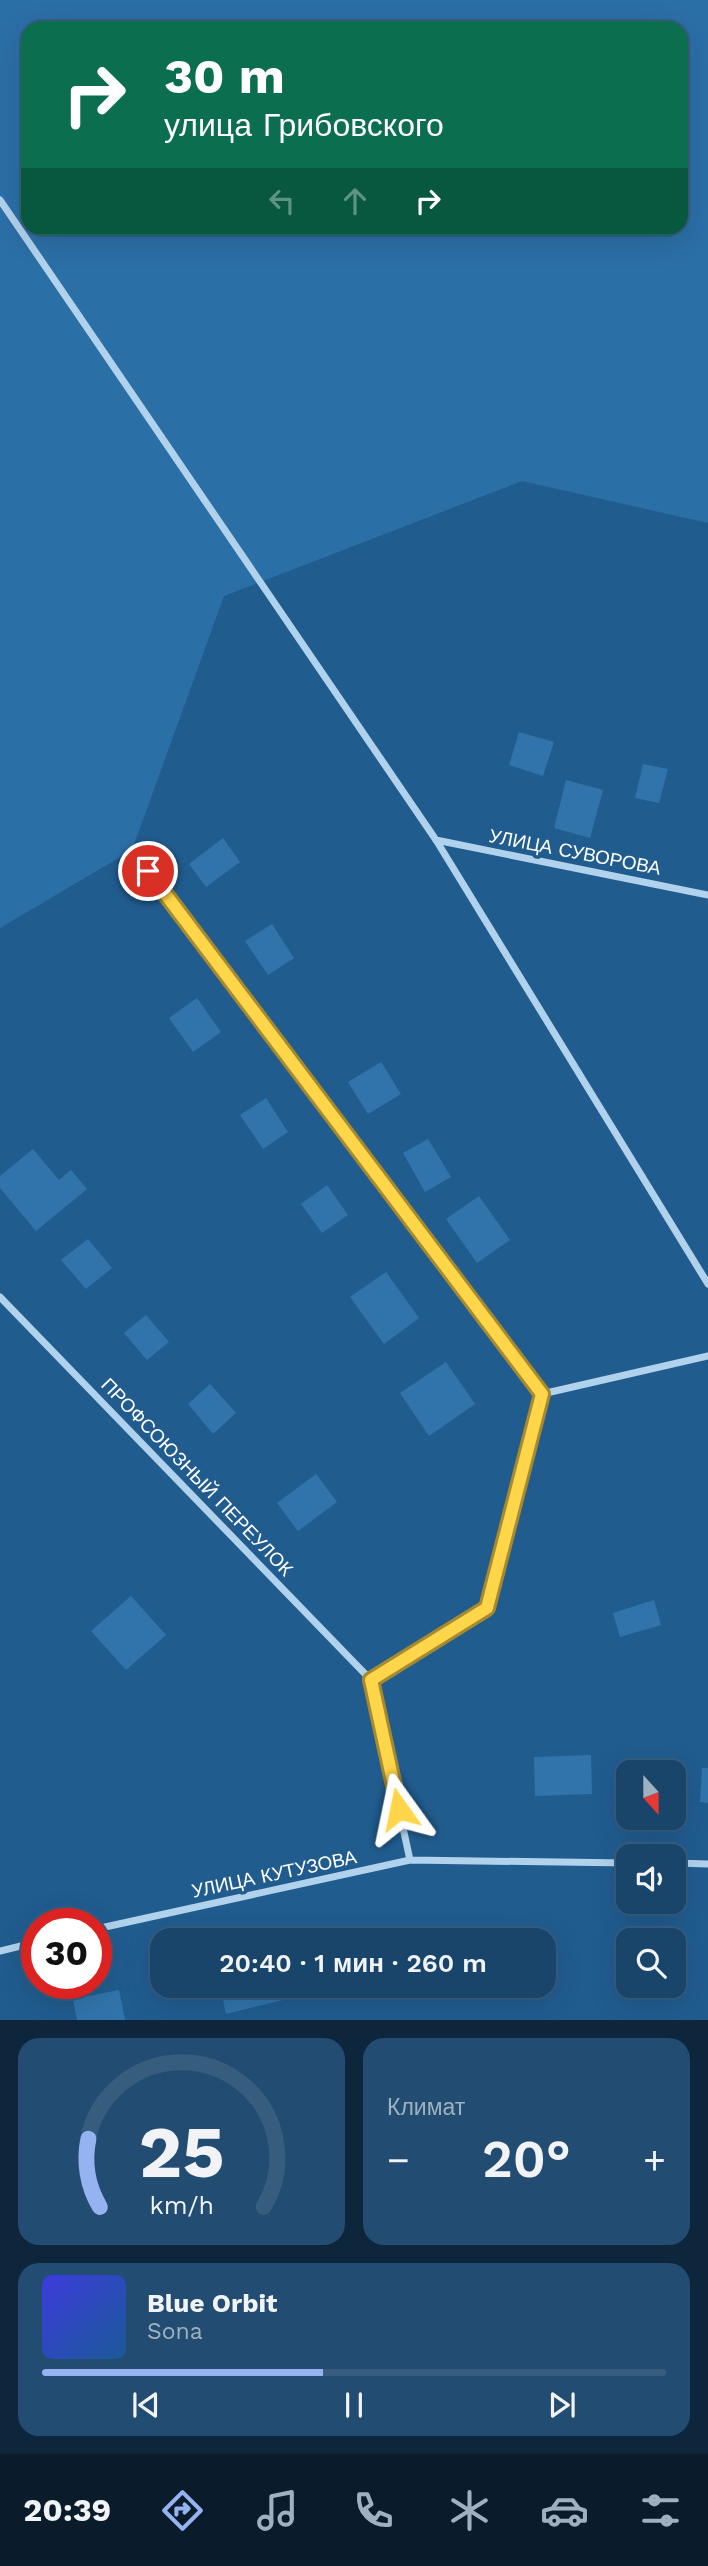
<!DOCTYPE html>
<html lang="ru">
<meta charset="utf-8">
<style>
:root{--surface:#19456b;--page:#224c71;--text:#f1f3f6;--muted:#9fb1c1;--line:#375d7e;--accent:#95b2f1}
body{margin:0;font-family:"Work Sans",sans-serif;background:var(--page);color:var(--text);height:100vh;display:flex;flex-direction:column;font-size:26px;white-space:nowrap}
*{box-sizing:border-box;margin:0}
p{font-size:23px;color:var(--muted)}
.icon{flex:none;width:38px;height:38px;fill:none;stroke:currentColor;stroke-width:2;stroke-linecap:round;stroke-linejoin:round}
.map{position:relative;height:2020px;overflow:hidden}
.sheet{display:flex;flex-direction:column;gap:18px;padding:18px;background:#0e263b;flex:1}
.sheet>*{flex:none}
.guide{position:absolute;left:21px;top:21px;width:667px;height:214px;border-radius:21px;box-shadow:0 7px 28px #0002,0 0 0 2px var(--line);background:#0b6e4f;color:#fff;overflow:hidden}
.needle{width:46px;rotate:159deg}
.controls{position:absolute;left:616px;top:1760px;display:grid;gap:14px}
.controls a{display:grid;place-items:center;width:70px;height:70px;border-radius:14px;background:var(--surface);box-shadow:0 7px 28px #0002,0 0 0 2px var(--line);font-size:35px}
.speed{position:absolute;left:21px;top:1908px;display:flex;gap:14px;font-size:35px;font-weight:700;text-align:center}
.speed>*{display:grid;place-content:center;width:91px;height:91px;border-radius:50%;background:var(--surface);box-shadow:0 7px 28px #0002,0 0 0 2px var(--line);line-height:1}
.speed .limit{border:10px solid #d22;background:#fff;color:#111}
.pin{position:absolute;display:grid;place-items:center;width:60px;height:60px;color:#fff;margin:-30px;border:4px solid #fff;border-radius:50%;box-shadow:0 2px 7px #0007}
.me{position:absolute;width:77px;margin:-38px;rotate:348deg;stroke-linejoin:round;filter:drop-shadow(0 0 5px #0008)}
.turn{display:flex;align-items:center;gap:24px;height:147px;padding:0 28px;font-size:32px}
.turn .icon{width:91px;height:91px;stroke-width:2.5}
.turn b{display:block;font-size:49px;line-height:60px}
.lanes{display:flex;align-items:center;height:66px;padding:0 28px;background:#0003;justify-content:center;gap:35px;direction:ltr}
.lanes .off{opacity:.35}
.big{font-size:52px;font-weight:600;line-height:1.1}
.sheet .widget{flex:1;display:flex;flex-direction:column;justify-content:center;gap:10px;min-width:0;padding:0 24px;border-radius:21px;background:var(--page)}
.sheet .dial{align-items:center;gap:0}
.dial svg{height:182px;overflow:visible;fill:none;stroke:var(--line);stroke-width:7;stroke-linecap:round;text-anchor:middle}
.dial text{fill:var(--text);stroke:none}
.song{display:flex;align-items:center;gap:21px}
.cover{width:84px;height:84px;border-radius:10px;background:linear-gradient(135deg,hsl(240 70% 55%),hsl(210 70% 35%))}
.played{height:7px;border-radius:4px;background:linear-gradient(90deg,var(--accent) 45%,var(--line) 45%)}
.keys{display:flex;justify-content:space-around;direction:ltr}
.heat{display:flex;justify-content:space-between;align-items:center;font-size:38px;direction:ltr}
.sheet .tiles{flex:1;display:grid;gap:18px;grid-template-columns:1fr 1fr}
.widget:last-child{grid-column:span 2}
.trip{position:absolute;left:150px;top:1928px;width:406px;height:70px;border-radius:21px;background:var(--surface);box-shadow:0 7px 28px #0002,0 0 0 2px var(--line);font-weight:600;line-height:70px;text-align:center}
.dock{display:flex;height:112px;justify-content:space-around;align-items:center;background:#0a1c2b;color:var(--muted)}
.dock .icon{width:49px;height:49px}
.dock .current{color:var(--accent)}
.dock b{font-size:32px;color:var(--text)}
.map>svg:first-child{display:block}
.green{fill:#2b6fa7;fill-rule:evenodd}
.building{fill:#3174ac}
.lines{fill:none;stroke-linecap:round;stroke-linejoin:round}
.street{stroke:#b1d2ec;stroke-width:7}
.route-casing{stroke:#a68a30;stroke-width:18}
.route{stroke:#ffd54a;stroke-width:12}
.labels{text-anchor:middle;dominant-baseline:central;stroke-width:7;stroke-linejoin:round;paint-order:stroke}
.street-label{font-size:19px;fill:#fff;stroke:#215c8f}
</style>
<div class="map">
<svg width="708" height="2020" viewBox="0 0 708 2020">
<rect width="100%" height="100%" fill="#215c8f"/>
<path class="green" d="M 0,0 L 708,0 L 708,523 L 522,481 L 224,596 L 132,850 L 0,928 ZM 28,28 L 681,28 L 681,228 L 28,228 Z"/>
<path class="building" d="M 519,732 L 554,742 L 543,776 L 509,765 Z
M 643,764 L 668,769 L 659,803 L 635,798 Z
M 566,780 L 603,790 L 590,838 L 554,828 Z
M 223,838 L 240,862 L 206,887 L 189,864 Z
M 272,924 L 294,958 L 268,975 L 245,941 Z
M 197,998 L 221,1032 L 193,1052 L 169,1018 Z
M 381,1062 L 401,1094 L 368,1114 L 348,1082 Z
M 266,1098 L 288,1132 L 263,1149 L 240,1115 Z
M 428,1139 L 451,1177 L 425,1192 L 403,1153 Z
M 33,1149 L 59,1180 L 71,1170 L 87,1189 L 36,1231 L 0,1188 L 0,1176 Z
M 327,1185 L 348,1215 L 322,1233 L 301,1204 Z
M 479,1196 L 510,1240 L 477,1263 L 446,1219 Z
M 88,1239 L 112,1268 L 86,1289 L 61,1260 Z
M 386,1272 L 419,1318 L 384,1344 L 350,1297 Z
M 146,1315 L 169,1342 L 147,1360 L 124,1333 Z
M 446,1362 L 475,1404 L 429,1436 L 400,1393 Z
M 210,1384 L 236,1413 L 213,1434 L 188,1404 Z
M 316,1474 L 337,1502 L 298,1531 L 277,1503 Z
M 131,1596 L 166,1635 L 126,1670 L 91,1631 Z
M 654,1600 L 661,1625 L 620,1637 L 613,1613 Z
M 591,1755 L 592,1794 L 535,1796 L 534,1757 Z
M 702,1768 L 708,1768 L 708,1803 L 700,1802 Z
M 629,1769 L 664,1771 L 664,1773 L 629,1773 Z
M 507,1933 L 547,1934 L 547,1941 L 506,1941 Z
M 220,1986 L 288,1986 L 291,1998 L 226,2014 Z
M 119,1990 L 125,2020 L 77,2020 L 73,1999 Z"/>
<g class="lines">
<path class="street" d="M 0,200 L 436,840 L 708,1284
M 436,840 L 708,895
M 132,850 L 542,1394
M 0,1297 L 371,1680
M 410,1860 L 371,1680 L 487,1608 L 542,1394 L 708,1356
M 674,1863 L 708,1864
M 96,1929 L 410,1860 L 628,1863
M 0,1951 L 37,1942"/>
</g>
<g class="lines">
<defs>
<path id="route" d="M 148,871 L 542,1394 L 487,1608 L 371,1680 L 399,1809"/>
</defs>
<use href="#route" class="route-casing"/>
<use href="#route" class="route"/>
</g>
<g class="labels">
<g class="street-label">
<text transform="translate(575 852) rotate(11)">УЛИЦА СУВОРОВА</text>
<text transform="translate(197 1477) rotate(46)">ПРОФСОЮЗНЫЙ ПЕРЕУЛОК</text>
<text transform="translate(274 1874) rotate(-12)">УЛИЦА КУТУЗОВА</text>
</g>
</g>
</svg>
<div class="controls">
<a><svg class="needle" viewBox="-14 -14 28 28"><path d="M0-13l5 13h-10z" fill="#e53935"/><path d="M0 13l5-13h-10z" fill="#9fb1c1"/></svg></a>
<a><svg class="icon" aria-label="sound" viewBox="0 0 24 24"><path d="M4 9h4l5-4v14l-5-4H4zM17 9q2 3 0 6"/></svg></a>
<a><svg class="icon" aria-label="search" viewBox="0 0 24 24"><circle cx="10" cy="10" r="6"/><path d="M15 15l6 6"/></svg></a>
</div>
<div class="speed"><div class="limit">30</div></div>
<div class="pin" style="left:148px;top:871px;background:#d93025"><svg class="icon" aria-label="arrive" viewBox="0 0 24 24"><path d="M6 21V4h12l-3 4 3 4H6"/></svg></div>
<svg class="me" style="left:399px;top:1809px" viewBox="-20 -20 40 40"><path d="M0-17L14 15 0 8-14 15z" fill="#ffd54a" stroke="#fff" stroke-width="4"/></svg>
<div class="trip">20:40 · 1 мин · 260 m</div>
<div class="guide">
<div class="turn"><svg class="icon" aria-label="right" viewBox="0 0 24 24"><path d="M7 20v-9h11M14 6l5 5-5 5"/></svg><div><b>30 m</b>улица Грибовского</div></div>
<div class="lanes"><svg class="icon off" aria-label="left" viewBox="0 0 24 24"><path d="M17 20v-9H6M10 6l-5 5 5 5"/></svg><svg class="icon off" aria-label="ahead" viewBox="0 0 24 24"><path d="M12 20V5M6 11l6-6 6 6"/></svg><svg class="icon" aria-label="right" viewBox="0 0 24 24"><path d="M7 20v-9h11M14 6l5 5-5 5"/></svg></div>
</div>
</div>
<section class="sheet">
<div class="tiles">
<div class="widget dial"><svg viewBox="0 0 100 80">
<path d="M14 69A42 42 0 1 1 86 69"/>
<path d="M14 69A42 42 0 0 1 9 39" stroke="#95b2f1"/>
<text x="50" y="56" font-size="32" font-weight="700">25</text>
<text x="50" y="72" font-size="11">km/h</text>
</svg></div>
<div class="widget"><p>Климат</p>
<div class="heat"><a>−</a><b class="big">20°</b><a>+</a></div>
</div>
<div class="widget">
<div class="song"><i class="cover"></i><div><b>Blue Orbit</b><p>Sona</p></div></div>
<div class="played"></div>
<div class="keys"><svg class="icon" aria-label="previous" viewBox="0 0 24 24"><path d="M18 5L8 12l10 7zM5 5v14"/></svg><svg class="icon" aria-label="pause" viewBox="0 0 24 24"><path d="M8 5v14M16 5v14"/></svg><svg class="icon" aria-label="next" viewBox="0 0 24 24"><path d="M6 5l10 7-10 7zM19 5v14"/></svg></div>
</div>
</div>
</section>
<nav class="dock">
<b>20:39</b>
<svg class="icon current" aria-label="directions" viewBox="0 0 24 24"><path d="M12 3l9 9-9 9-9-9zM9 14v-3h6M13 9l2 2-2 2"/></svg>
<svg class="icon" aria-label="music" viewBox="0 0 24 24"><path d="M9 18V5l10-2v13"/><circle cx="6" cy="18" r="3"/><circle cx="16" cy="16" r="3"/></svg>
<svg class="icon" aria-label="phone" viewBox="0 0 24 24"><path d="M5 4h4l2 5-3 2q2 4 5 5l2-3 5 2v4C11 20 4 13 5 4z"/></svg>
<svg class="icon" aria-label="climate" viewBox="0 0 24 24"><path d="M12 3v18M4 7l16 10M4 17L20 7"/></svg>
<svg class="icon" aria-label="car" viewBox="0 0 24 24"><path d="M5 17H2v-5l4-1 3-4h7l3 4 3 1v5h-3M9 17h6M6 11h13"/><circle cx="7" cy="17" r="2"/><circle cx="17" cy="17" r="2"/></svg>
<svg class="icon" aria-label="filters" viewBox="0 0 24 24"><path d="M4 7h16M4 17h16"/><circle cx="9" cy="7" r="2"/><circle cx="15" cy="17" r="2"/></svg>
</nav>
